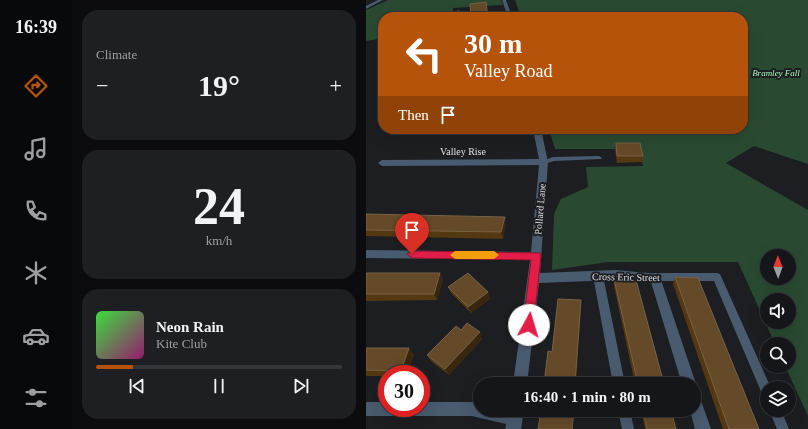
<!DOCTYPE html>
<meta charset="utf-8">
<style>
:root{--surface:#15161a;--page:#1e1f23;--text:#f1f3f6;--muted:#9d9fa2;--line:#343539;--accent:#b45309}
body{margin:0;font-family:Georgia,serif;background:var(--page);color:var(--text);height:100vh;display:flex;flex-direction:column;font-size:15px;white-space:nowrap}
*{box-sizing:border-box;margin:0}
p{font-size:13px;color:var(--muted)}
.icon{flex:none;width:22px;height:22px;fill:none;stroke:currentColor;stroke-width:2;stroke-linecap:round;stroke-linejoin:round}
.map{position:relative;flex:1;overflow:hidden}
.side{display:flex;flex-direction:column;gap:10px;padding:10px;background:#0c0c0e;width:294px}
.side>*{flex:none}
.hud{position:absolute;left:12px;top:12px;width:370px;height:122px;border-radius:16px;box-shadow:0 4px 16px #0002,0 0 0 1px var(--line);background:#b45309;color:#fff;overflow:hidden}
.needle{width:26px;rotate:359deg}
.tools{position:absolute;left:394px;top:249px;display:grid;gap:8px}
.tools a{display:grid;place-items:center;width:36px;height:36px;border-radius:50%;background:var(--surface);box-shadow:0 4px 16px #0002,0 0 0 1px var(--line);font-size:20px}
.speed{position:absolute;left:12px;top:365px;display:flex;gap:8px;font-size:20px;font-weight:700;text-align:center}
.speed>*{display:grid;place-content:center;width:52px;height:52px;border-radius:50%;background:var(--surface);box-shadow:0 4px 16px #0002,0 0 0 1px var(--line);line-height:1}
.speed .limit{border:6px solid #d22;background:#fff;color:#111}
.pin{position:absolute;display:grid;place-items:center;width:34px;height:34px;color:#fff;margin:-41px -17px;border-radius:50% 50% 50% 0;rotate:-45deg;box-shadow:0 0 4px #0007}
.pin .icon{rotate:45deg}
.me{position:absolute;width:44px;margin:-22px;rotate:6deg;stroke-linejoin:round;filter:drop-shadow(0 0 3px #0008)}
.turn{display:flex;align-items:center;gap:14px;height:84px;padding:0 20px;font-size:18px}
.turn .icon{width:52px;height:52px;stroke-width:2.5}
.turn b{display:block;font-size:28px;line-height:34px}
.then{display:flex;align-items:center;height:38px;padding:0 20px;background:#0003;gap:8px;font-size:15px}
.big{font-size:30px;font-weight:700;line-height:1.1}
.side .widget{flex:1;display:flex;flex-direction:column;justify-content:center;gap:6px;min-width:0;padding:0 14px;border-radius:16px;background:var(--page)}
.side .dial{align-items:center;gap:0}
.dial b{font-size:52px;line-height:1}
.song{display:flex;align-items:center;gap:12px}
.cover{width:48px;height:48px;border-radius:6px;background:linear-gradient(135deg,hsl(120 70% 55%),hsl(320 70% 35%))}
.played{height:4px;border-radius:2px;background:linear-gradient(90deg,var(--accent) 15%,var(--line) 15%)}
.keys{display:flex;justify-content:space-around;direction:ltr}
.heat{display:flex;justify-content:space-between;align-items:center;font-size:22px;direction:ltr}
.trip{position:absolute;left:107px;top:377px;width:228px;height:40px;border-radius:20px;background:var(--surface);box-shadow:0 4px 16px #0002,0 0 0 1px var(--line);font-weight:700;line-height:40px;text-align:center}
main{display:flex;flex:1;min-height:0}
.tab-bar{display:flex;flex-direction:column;width:72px;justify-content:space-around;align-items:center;background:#08090a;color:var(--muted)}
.tab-bar .icon{width:28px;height:28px}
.tab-bar .on{color:var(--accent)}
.tab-bar b{font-size:18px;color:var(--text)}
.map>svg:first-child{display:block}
.green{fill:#294a31;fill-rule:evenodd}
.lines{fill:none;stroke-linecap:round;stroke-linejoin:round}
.service{fill:#495b6e;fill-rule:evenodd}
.minor{fill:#495b6e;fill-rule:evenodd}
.wall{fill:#543812}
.shaded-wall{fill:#38260f}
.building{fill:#644a29;stroke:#776246}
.route{fill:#e11d48;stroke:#92132f}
.slow{fill:#f59e0b}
.labels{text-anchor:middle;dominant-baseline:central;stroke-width:4;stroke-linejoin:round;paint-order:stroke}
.far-park-label{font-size:9px;font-style:italic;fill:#aafabc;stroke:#1c1e22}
.street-label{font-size:10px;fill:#e0e2e5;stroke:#1c1e22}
</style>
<main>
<nav class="tab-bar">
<b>16:39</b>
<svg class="icon on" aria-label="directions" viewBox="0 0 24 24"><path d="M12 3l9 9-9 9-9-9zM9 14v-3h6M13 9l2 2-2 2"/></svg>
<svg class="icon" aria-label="music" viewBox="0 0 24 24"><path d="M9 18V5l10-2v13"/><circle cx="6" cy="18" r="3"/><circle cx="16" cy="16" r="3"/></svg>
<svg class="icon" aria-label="phone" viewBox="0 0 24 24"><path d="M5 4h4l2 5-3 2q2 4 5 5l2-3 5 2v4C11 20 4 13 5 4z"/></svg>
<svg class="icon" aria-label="climate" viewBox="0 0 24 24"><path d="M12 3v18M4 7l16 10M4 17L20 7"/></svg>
<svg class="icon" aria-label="car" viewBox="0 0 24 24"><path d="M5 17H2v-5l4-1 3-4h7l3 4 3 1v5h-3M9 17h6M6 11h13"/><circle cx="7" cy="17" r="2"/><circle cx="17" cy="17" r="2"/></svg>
<svg class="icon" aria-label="filters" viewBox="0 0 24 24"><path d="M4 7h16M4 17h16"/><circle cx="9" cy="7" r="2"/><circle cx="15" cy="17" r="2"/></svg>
</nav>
<section class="side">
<div class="widget"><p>Climate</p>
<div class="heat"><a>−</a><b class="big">19°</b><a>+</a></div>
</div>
<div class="widget dial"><b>24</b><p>km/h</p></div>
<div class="widget">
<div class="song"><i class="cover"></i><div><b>Neon Rain</b><p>Kite Club</p></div></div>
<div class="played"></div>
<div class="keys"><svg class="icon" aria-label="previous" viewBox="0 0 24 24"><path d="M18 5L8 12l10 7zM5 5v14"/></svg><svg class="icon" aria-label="pause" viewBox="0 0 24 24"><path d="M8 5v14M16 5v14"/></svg><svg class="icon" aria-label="next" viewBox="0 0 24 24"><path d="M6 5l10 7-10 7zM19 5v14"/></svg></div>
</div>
</section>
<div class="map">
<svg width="442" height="429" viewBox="0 0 442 429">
<rect width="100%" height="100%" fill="#1c1e22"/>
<path class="green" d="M 22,0 L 135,0 L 137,5 L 87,8 L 87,17 L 17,17 L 17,38 L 0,41 L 0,10 Z
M 149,0 L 442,0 L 442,164 L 388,146 L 360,163 L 442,210 L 442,416 L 419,366 L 423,366 L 423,344 L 409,344 L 372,262 L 242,262 L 186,270 L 188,214 L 195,199 L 222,187 L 220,167 L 277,166 L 273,149 L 189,149 L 183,129 L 377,129 L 377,17 L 155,17 ZM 401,256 L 423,256 L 423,278 L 401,278 ZM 401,300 L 423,300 L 423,322 L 401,322 Z"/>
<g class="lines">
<path class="service" d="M 233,156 L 236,158 L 235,159 L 188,161 L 178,164 L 175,162 L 176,161 L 187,157 Z
M 232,272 L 235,273 L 237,276 L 259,384 L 247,384 L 227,276 L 229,273 Z
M 289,273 L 351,273 L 354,274 L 405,388 L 401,388 L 401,398 L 397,396 L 348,281 L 289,281 L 286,280 L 284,277 L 286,274 Z
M 252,410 L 264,410 L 268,429 L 256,429 Z
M 403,410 L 415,410 L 423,429 L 411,429 Z"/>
<path class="minor" d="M 12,0 L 17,0 L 0,9 L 0,6 Z
M 136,0 L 140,0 L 146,17 L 142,17 Z
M 91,10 L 95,11 L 95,17 L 91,17 Z
M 167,129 L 175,129 L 182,162 L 174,273 L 249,270 L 293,274 L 330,384 L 328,389 L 328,384 L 316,384 L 285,282 L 249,280 L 173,283 L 161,384 L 147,384 L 164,260 L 0,258 L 0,250 L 165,252 L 173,165 L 16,166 L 12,163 L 16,160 L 173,159 Z
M 328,393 L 333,395 L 345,429 L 329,429 L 324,410 L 328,410 Z
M 0,402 L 21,402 L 21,408 L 55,408 L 55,402 L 106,402 L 114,403 L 114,410 L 158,410 L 155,429 L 139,429 L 140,424 L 106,416 L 0,416 Z"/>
</g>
<path class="wall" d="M 250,143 L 277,156 L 276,162 L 251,163 L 249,149 Z
M 0,214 L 140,223 L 137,239 L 0,236 Z
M 0,273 L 77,279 L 71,300 L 0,301 Z
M 309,277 L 393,429 L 357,429 L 307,284 Z
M 248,279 L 298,384 L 269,384 L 248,286 Z
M 82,287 L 122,292 L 124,299 L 105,313 L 85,293 Z
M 95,330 L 116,339 L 83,375 L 65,361 L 61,355 Z
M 0,348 L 48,354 L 41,374 L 21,374 L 21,376 L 0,376 Z
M 275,410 L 305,410 L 310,429 L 279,429 Z"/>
<path class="shaded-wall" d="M 139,217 L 140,223 L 137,239 L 135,232 Z
M 74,273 L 77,279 L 71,300 L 68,294 Z
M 122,292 L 124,299 L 105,313 L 102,307 Z
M 215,300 L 215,307 L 210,384 L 209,384 Z
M 114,332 L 116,339 L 83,375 L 79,369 Z
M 43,348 L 48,354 L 41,374 L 38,374 L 35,371 Z
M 208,410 L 207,429 L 206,429 Z"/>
<path class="building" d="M 120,2 L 122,17 L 105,17 L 104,4 Z
M 250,143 L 274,143 L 277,156 L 251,156 Z
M 0,214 L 139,217 L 135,232 L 0,230 Z
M 0,273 L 74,273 L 68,294 L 0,294 Z
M 102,273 L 122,292 L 102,307 L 82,287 Z
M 309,277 L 332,278 L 393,429 L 363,429 Z
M 248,279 L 270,280 L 298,384 L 272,384 Z
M 192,299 L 215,300 L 209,384 L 178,384 L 182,351 L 186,352 Z
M 101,323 L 114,332 L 79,369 L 61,355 L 90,326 L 95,330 Z
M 0,348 L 43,348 L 35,371 L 0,370 Z
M 175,410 L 208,410 L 206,429 L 172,429 Z
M 277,410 L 305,410 L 310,429 L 281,429 Z"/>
<path class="route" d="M 46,251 L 174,253 L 175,256 L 167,329 L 163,330 L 159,329 L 157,325 L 165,260 L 46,258 L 41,254 Z"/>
<path class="slow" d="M 89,251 L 128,251 L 133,255 L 128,259 L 89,259 L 84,255 Z"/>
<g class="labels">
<g class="far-park-label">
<text x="410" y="73">Bramley Fall</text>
</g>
<g class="street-label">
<text x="97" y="151">Valley Rise</text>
<text transform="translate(174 209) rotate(-85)">Pollard Lane</text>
<text transform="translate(260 277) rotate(1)">Cross Eric Street</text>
</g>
</g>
</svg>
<div class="tools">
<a><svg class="needle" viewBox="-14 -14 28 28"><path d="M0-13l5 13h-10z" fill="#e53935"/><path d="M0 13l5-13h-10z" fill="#9d9fa2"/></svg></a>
<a><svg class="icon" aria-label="sound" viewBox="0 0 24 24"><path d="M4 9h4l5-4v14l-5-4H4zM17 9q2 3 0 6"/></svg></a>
<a><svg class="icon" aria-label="search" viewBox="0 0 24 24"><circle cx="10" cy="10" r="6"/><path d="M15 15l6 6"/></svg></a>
<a><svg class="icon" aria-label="layers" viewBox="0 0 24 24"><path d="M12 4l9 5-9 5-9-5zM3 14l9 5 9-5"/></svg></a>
</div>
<div class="speed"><div class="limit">30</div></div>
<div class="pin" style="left:46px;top:254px;background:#d93025"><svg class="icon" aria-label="arrive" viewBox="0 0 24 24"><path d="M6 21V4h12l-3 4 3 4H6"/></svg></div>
<svg class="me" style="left:163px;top:325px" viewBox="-20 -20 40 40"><circle r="19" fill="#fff"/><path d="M0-13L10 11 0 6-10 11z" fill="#e11d48"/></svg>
<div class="trip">16:40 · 1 min · 80 m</div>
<div class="hud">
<div class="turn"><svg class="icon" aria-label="left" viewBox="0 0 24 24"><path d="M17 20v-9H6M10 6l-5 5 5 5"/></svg><div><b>30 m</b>Valley Road</div></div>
<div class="then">Then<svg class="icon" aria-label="arrive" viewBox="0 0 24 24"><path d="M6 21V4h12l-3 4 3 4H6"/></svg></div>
</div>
</div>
</main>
